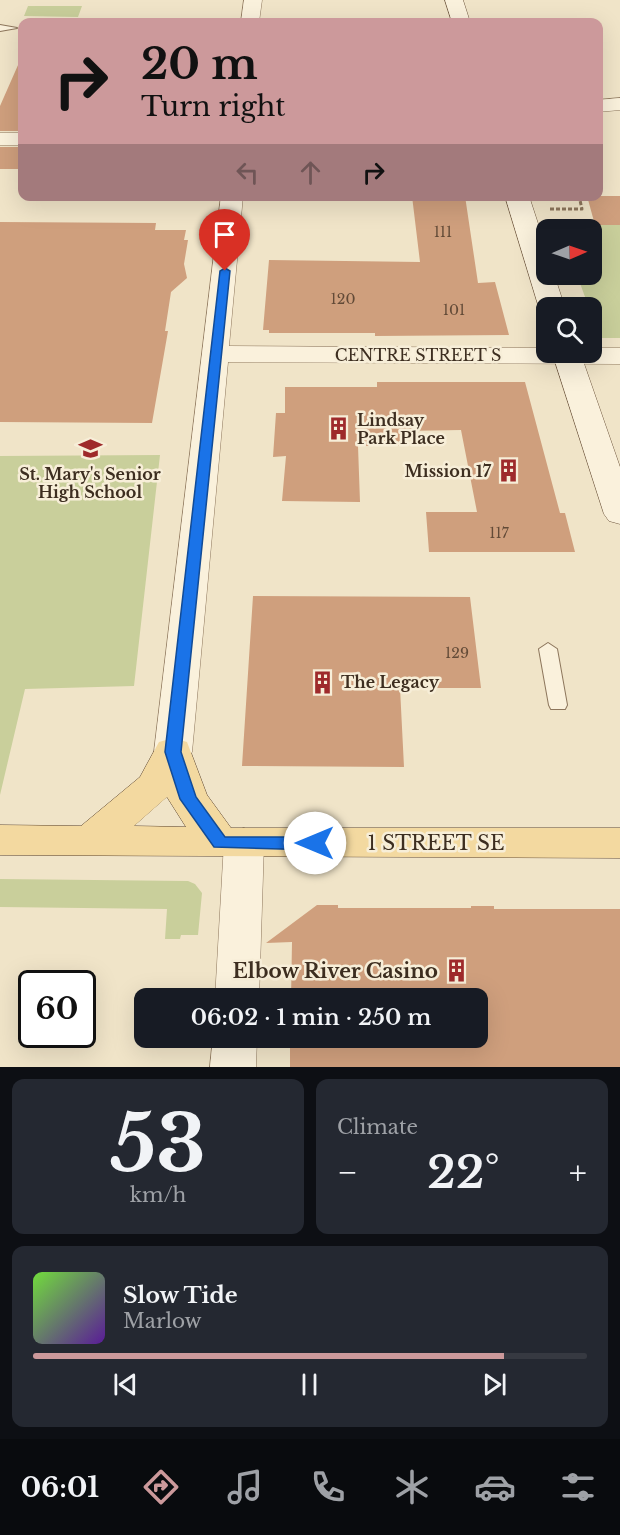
<!DOCTYPE html>
<meta charset="utf-8">
<style>
:root{--surface:#171b24;--page:#242831;--text:#f1f3f6;--muted:#9ea1a6;--line:#363941;--accent:#cc999b}
body{margin:0;font-family:"Libre Baskerville",serif;background:var(--page);color:var(--text);height:100vh;display:flex;flex-direction:column;font-size:22px;white-space:nowrap}
*{box-sizing:border-box;margin:0}
p{font-size:20px;color:var(--muted)}
.icon{flex:none;width:33px;height:33px;fill:none;stroke:currentColor;stroke-width:2;stroke-linecap:round;stroke-linejoin:round}
.map{position:relative;height:1067px;overflow:hidden}
.panel{display:flex;flex-direction:column;gap:12px;padding:12px;background:#0d0f14;flex:1}
.panel>*{flex:none}
.hud{position:absolute;left:18px;top:18px;width:585px;height:183px;border-radius:12px;box-shadow:0 6px 24px #0002;background:#cc999b;color:#111;overflow:hidden}
.needle{width:39px;rotate:88deg}
.tools{position:absolute;left:536px;top:219px;display:grid;gap:12px}
.tools a{display:grid;place-items:center;width:66px;height:66px;border-radius:12px;background:var(--surface);box-shadow:0 6px 24px #0002;font-size:30px}
.speed{position:absolute;left:18px;top:970px;display:flex;gap:12px;font-size:30px;font-weight:700;text-align:center}
.speed>*{display:grid;place-content:center;width:78px;height:78px;border-radius:50%;background:var(--surface);box-shadow:0 6px 24px #0002;line-height:1}
.speed .limit{border:3px solid #111;border-radius:9px;background:#fff;color:#111}
.pin{position:absolute;display:grid;place-items:center;width:51px;height:51px;color:#fff;margin:-62px -26px;border-radius:50% 50% 50% 0;rotate:-45deg;box-shadow:0 0 6px #0007}
.pin .icon{rotate:45deg}
.me{position:absolute;width:66px;margin:-33px;rotate:270deg;stroke-linejoin:round;filter:drop-shadow(0 0 4px #0008)}
.turn{display:flex;align-items:center;gap:21px;height:126px;padding:0 24px;font-size:27px}
.turn .icon{width:78px;height:78px;stroke-width:2.5}
.turn b{display:block;font-size:42px;line-height:51px}
.lanes{display:flex;align-items:center;height:57px;padding:0 24px;background:#0003;justify-content:center;gap:30px;direction:ltr}
.lanes .off{opacity:.35}
.big{font-size:45px;font-weight:600;line-height:1.1}
.panel .widget{flex:1;display:flex;flex-direction:column;justify-content:center;gap:9px;min-width:0;padding:0 21px;border-radius:12px;background:var(--page)}
.panel .dial{align-items:center;gap:0}
.dial b{font-size:78px;line-height:1}
.song{display:flex;align-items:center;gap:18px}
.cover{width:72px;height:72px;border-radius:9px;background:linear-gradient(135deg,hsl(100 70% 55%),hsl(270 70% 35%))}
.played{height:6px;border-radius:3px;background:linear-gradient(90deg,var(--accent) 85%,var(--line) 85%)}
.keys{display:flex;justify-content:space-around;direction:ltr}
.heat{display:flex;justify-content:space-between;align-items:center;font-size:33px;direction:ltr}
.panel .tiles{flex:1;display:grid;gap:12px;grid-template-columns:1fr 1fr}
.widget:last-child{grid-column:span 2}
.trip{position:absolute;left:134px;top:988px;width:354px;height:60px;border-radius:12px;background:var(--surface);box-shadow:0 6px 24px #0002;font-weight:600;line-height:60px;text-align:center}
.tab-bar{display:flex;height:96px;justify-content:space-around;align-items:center;background:#090b0e;color:var(--muted)}
.tab-bar .icon{width:42px;height:42px}
.tab-bar .on{color:var(--accent)}
.tab-bar b{font-size:27px;color:var(--text)}
.map>svg:first-child{display:block}
.green{fill:#c9cf9b}
.building{fill:#cf9f7d}
.lines{fill:none;stroke-linecap:round;stroke-linejoin:round}
.service-casing{stroke:#8d765c;stroke-width:2}
.minor-casing{stroke:#8d765c;stroke-width:1}
.tertiary-casing{stroke:#8d765c;stroke-width:1}
.secondary-casing{stroke:#6f573f;stroke-width:1}
.primary-casing{stroke:#5b4430;stroke-width:1}
.path{stroke:#8d765c;stroke-width:3;stroke-dasharray:4 2;stroke-linecap:butt}
.service{fill:#faf1dc;fill-rule:evenodd}
.minor{fill:#faf1dc;fill-rule:evenodd}
.tertiary{fill:#faf1dc;fill-rule:evenodd}
.secondary{fill:#faf1dc;fill-rule:evenodd}
.primary{fill:#f3d9a0;fill-rule:evenodd}
.route{fill:#1a73e8;stroke:#114b97;stroke-width:1.5}
.labels{text-anchor:middle;dominant-baseline:central;stroke-width:5;stroke-linejoin:round;paint-order:stroke}
.number-label{font-size:14px;fill:#624a37}
.street-label{font-size:16px;fill:#3d2e20;stroke:#f7eed8}
.poi-label{font-size:16px;font-weight:bold;fill:#3d2e20;stroke:#f7eed8;text-anchor:start}
.near-street-label{font-size:20px;fill:#3d2e20;stroke:#f7eed8}
.near-poi-label{font-size:20px;font-weight:bold;fill:#3d2e20;stroke:#f7eed8;text-anchor:end}
</style>
<div class="map">
<svg width="620" height="1067" viewBox="0 0 620 1067">
<rect width="100%" height="100%" fill="#f0e4c8"/>
<path class="green" d="M 28,6 L 82,6 L 78,17 L 24,16 Z
M 559,225 L 620,225 L 620,338 L 600,338 L 577,275 L 591,274 L 591,230 L 561,229 Z
M 160,455 L 134,686 L 25,689 L 0,795 L 0,456 Z
M 0,879 L 188,881 L 195,884 L 202,893 L 198,935 L 181,935 L 180,939 L 165,939 L 167,909 L 0,907 Z"/>
<path class="building" d="M 22,56 L 22,131 L 0,131 L 0,106 Z
M 0,147 L 22,147 L 22,169 L 0,169 Z
M 412,196 L 465,196 L 478,283 L 495,282 L 509,335 L 375,336 L 375,333 L 269,333 L 269,330 L 263,330 L 269,260 L 420,262 Z
M 587,196 L 620,196 L 620,225 L 595,225 Z
M 0,222 L 156,223 L 155,230 L 186,230 L 184,240 L 188,240 L 184,264 L 187,278 L 171,292 L 165,331 L 168,331 L 152,423 L 0,422 Z
M 377,382 L 525,382 L 560,513 L 565,513 L 575,552 L 429,552 L 426,512 L 477,512 L 461,430 L 402,431 L 403,446 L 358,446 L 360,502 L 282,501 L 286,456 L 273,457 L 276,413 L 285,413 L 285,387 L 377,387 Z
M 253,596 L 470,597 L 481,688 L 400,688 L 404,767 L 242,766 Z
M 317,905 L 338,905 L 338,908 L 471,908 L 471,906 L 494,906 L 494,909 L 620,909 L 620,1067 L 290,1067 L 290,1038 L 477,1038 L 477,999 L 291,999 L 292,942 L 266,943 Z"/>
<g class="lines">
<defs>
<path id="service" d="M 0,25 L 17,28 L 0,31 Z
M 548,643 L 557,649 L 567,705 L 565,709 L 551,709 L 549,705 L 539,649 Z"/>
<path id="minor" d="M 244,0 L 262,0 L 259,22 L 241,22 Z
M 0,133 L 22,133 L 22,145 L 0,145 Z
M 221,196 L 243,196 L 229,346 L 546,348 L 546,352 L 591,352 L 591,348 L 620,348 L 620,364 L 228,362 L 192,752 L 186,761 L 173,765 L 160,761 L 154,752 Z
M 244,828 L 258,833 L 264,843 L 259,999 L 215,999 L 224,843 L 230,833 Z
M 213,1038 L 257,1038 L 256,1067 L 210,1067 Z"/>
<path id="tertiary" d="M 620,98 L 620,110 L 598,112 L 598,100 Z"/>
<path id="secondary" d="M 445,0 L 463,0 L 470,22 L 452,22 Z
M 505,196 L 529,196 L 546,248 L 546,274 L 554,274 L 565,308 L 546,308 L 546,315 L 539,308 Z
M 552,352 L 580,352 L 620,467 L 620,524 L 609,521 L 604,514 Z"/>
<path id="primary" d="M 173,738 L 187,742 L 207,795 L 231,828 L 620,828 L 620,858 L 0,855 L 0,825 L 81,826 L 140,777 L 159,742 ZM 167,797 L 186,827 L 134,826 Z"/>
</defs>
<use href="#service" class="service-casing"/>
<use href="#minor" class="minor-casing"/>
<use href="#tertiary" class="tertiary-casing"/>
<use href="#secondary" class="secondary-casing"/>
<use href="#primary" class="primary-casing"/>
<path class="path" d="M 550,209 L 582,209 L 579,196"/>
<use href="#service" class="service"/>
<use href="#minor" class="minor"/>
<use href="#tertiary" class="tertiary"/>
<use href="#secondary" class="secondary"/>
<use href="#primary" class="primary"/>
</g>
<path class="route" d="M 225,268 L 230,271 L 181,752 L 196,797 L 225,837 L 315,837 L 321,839 L 323,843 L 321,848 L 315,850 L 214,847 L 180,799 L 165,752 L 220,271 Z"/>
<defs>
<symbol id="building-bare" viewBox="-9 -9 18 18"><path d="M-4-6H4V6H1V3H-1V6H-4ZM-2.5-4.3h1.7v1.8h-1.7ZM.8-4.3h1.7v1.8H.8ZM-2.5-1h1.7V.8h-1.7ZM.8-1h1.7V.8H.8Z" fill="#9e2a2b" stroke="#f7eed8" stroke-width="2.5" paint-order="stroke"/></symbol>
<symbol id="school-bare" viewBox="-9 -9 18 18"><path d="M0-5L7-2L0 1L-7-2ZM-4 1L0 2.5L4 1V4Q0 6-4 4Z" fill="#9e2a2b" stroke="#f7eed8" stroke-width="2.5" paint-order="stroke"/></symbol>
</defs>
<g fill-rule="evenodd">
<use href="#building-bare" x="322" y="412" width="33" height="33"/>
<use href="#school-bare" x="74" y="432" width="33" height="33"/>
<use href="#building-bare" x="492" y="454" width="33" height="33"/>
<use href="#building-bare" x="306" y="666" width="33" height="33"/>
<use href="#building-bare" x="440" y="954" width="33" height="33"/>
</g>
<g class="labels">
<g class="number-label">
<text x="443" y="232">111</text>
<text x="343" y="299">120</text>
<text x="454" y="310">101</text>
<text x="499" y="533">117</text>
<text x="457" y="653">129</text>
</g>
<g class="street-label">
<text x="418" y="355">CENTRE STREET S</text>
</g>
<g class="poi-label">
<text x="357" y="420">Lindsay<tspan x="357" dy="18">Park Place</tspan></text>
<text x="491" y="471" text-anchor="end">Mission 17</text>
<text x="90" y="474" text-anchor="middle">St. Mary's Senior<tspan x="90" dy="18">High School</tspan></text>
<text x="341" y="682">The Legacy</text>
</g>
<g class="near-street-label">
<text x="436" y="843">1 STREET SE</text>
</g>
<g class="near-poi-label">
<text x="438" y="971">Elbow River Casino</text>
</g>
</g>
</svg>
<div class="tools">
<a><svg class="needle" viewBox="-14 -14 28 28"><path d="M0-13l5 13h-10z" fill="#e53935"/><path d="M0 13l5-13h-10z" fill="#9ea1a6"/></svg></a>
<a><svg class="icon" aria-label="search" viewBox="0 0 24 24"><circle cx="10" cy="10" r="6"/><path d="M15 15l6 6"/></svg></a>
</div>
<div class="speed"><div class="limit">60</div></div>
<div class="pin" style="left:225px;top:271px;background:#d93025"><svg class="icon" aria-label="arrive" viewBox="0 0 24 24"><path d="M6 21V4h12l-3 4 3 4H6"/></svg></div>
<svg class="me" style="left:315px;top:843px" viewBox="-20 -20 40 40"><circle r="19" fill="#fff"/><path d="M0-13L10 11 0 6-10 11z" fill="#1a73e8"/></svg>
<div class="trip">06:02 · 1 min · 250 m</div>
<div class="hud">
<div class="turn"><svg class="icon" aria-label="right" viewBox="0 0 24 24"><path d="M7 20v-9h11M14 6l5 5-5 5"/></svg><div><b>20 m</b>Turn right</div></div>
<div class="lanes"><svg class="icon off" aria-label="left" viewBox="0 0 24 24"><path d="M17 20v-9H6M10 6l-5 5 5 5"/></svg><svg class="icon off" aria-label="ahead" viewBox="0 0 24 24"><path d="M12 20V5M6 11l6-6 6 6"/></svg><svg class="icon" aria-label="right" viewBox="0 0 24 24"><path d="M7 20v-9h11M14 6l5 5-5 5"/></svg></div>
</div>
</div>
<section class="panel">
<div class="tiles">
<div class="widget dial"><b>53</b><p>km/h</p></div>
<div class="widget"><p>Climate</p>
<div class="heat"><a>−</a><b class="big">22°</b><a>+</a></div>
</div>
<div class="widget">
<div class="song"><i class="cover"></i><div><b>Slow Tide</b><p>Marlow</p></div></div>
<div class="played"></div>
<div class="keys"><svg class="icon" aria-label="previous" viewBox="0 0 24 24"><path d="M18 5L8 12l10 7zM5 5v14"/></svg><svg class="icon" aria-label="pause" viewBox="0 0 24 24"><path d="M8 5v14M16 5v14"/></svg><svg class="icon" aria-label="next" viewBox="0 0 24 24"><path d="M6 5l10 7-10 7zM19 5v14"/></svg></div>
</div>
</div>
</section>
<nav class="tab-bar">
<b>06:01</b>
<svg class="icon on" aria-label="directions" viewBox="0 0 24 24"><path d="M12 3l9 9-9 9-9-9zM9 14v-3h6M13 9l2 2-2 2"/></svg>
<svg class="icon" aria-label="music" viewBox="0 0 24 24"><path d="M9 18V5l10-2v13"/><circle cx="6" cy="18" r="3"/><circle cx="16" cy="16" r="3"/></svg>
<svg class="icon" aria-label="phone" viewBox="0 0 24 24"><path d="M5 4h4l2 5-3 2q2 4 5 5l2-3 5 2v4C11 20 4 13 5 4z"/></svg>
<svg class="icon" aria-label="climate" viewBox="0 0 24 24"><path d="M12 3v18M4 7l16 10M4 17L20 7"/></svg>
<svg class="icon" aria-label="car" viewBox="0 0 24 24"><path d="M5 17H2v-5l4-1 3-4h7l3 4 3 1v5h-3M9 17h6M6 11h13"/><circle cx="7" cy="17" r="2"/><circle cx="17" cy="17" r="2"/></svg>
<svg class="icon" aria-label="filters" viewBox="0 0 24 24"><path d="M4 7h16M4 17h16"/><circle cx="9" cy="7" r="2"/><circle cx="15" cy="17" r="2"/></svg>
</nav>
